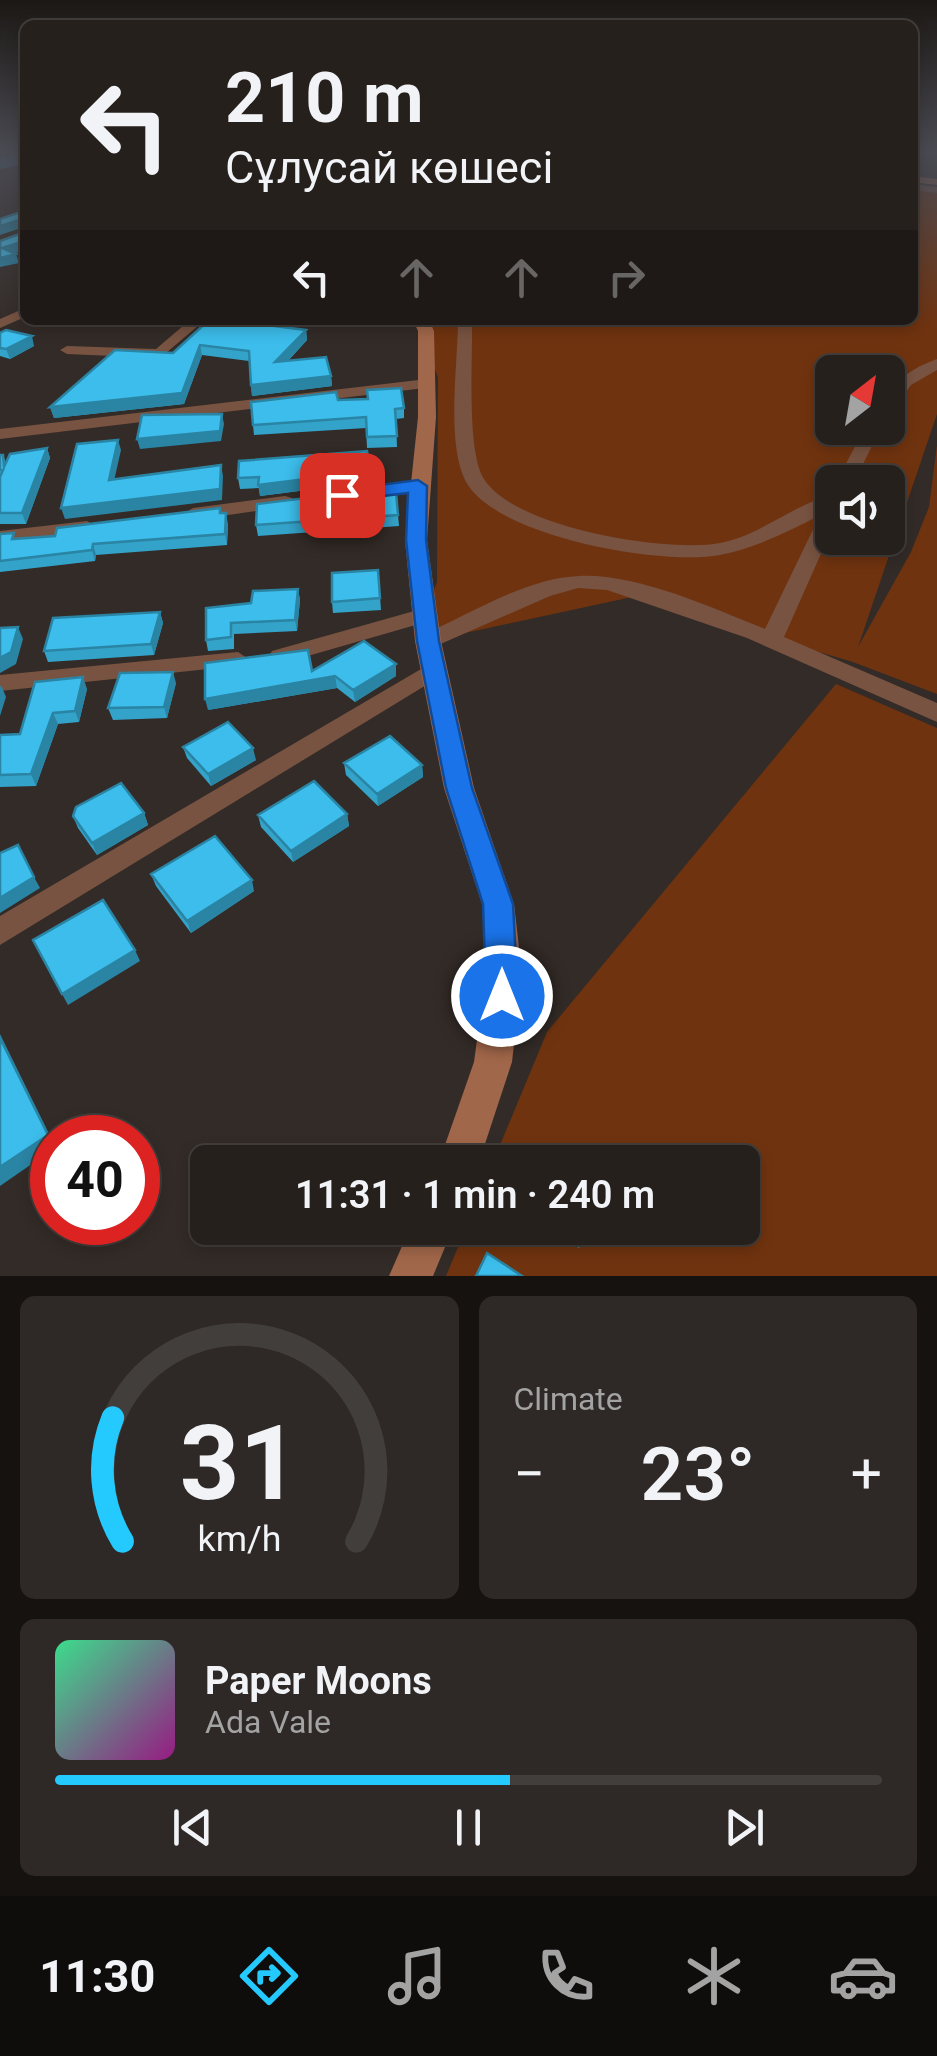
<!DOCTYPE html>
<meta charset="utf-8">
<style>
:root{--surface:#26201d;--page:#2e2826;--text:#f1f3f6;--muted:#a4a3a4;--line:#423e3b;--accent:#24c9fe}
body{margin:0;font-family:Roboto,sans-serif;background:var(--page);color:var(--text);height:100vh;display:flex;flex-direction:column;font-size:38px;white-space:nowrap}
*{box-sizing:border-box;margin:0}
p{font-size:32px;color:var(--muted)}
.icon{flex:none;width:55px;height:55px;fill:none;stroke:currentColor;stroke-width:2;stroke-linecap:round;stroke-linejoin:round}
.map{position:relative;height:1276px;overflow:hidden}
.panel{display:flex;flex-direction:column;gap:20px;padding:20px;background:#151210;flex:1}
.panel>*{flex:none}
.banner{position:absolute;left:20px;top:20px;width:898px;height:305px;border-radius:15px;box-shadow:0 5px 15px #0003,0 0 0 2px var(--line);background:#26201d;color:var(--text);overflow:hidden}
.needle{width:65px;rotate:31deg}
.tools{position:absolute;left:815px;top:355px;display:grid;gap:20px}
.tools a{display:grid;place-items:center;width:90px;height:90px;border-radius:15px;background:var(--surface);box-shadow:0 5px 15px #0003,0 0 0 2px var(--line);font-size:50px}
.speed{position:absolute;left:30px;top:1115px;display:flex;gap:20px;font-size:50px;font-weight:700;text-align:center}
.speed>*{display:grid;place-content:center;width:130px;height:130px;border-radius:50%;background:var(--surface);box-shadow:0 5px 15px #0003,0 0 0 2px var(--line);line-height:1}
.speed .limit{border:15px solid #d22;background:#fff;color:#111}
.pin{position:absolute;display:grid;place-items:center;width:85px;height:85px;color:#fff;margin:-42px;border-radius:20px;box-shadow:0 5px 15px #0006}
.me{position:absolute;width:110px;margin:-55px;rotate:0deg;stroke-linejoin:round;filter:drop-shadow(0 0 8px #0008)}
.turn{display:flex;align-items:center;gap:35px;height:210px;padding:0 40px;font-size:45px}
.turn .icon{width:130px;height:130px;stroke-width:2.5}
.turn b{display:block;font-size:70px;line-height:85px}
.lanes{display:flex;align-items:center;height:95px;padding:0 40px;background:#0003;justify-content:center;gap:50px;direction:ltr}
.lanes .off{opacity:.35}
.big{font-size:75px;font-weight:600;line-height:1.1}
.panel .tile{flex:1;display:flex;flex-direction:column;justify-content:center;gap:15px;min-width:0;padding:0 35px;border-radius:15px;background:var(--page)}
.panel .dial{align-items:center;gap:0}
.dial svg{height:260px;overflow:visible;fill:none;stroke:var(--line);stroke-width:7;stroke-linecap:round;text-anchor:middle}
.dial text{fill:var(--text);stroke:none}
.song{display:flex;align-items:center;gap:30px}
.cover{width:120px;height:120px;border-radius:15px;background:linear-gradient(135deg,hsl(150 70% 55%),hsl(310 70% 35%))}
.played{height:10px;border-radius:5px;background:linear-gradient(90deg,var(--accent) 55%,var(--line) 55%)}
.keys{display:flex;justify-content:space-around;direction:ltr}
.heat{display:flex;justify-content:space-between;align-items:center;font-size:55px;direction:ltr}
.panel .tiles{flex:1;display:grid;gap:20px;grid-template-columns:1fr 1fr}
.tile:last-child{grid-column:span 2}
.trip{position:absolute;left:190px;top:1145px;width:570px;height:100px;border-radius:15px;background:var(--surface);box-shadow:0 5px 15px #0003,0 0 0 2px var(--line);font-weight:600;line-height:100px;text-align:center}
.dock{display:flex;height:160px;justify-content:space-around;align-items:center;background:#0f0d0c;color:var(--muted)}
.dock .icon{width:70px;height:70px}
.dock .current{color:var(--accent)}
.dock b{font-size:45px;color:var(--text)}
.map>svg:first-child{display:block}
.green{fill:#70330f;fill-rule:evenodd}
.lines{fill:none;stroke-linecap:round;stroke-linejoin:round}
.street{fill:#785341;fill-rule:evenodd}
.secondary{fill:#a1674a;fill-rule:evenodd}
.wall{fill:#34a3ca}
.shaded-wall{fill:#2a84a4}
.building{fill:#3cbdeb;stroke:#2a84a4;stroke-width:2.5}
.route{fill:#1a73e8;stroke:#114b97;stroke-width:2.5}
</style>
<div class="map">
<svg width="937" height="1276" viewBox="0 0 937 1276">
<rect width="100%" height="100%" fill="#332b27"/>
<path class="green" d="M 913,185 L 937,188 L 937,414 L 858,647 L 911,552 L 929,507 L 937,445 L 937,694 L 853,662 L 632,597 L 428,641 L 425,615 L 437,582 L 438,377 L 415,320 L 912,320 ZM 832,372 L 888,372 L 888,428 L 832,428 ZM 832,482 L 888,482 L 888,538 L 832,538 Z
M 836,684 L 937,728 L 937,1276 L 446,1276 L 466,1228 L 742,1228 L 742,1162 L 493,1162 L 547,1032 Z"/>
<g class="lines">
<path class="street" d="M 912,184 L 937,187 L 937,193 L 912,190 Z
M 25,308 L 25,317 L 0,328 L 0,319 Z
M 190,320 L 205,320 L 160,358 L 67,354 L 60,350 L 67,346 L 156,349 Z
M 458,320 L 472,320 C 473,355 466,452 484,479 C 514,528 667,553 720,543 C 761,535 794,504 832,495 L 832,529 L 784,637 L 937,703 L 937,722 L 747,638 L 607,590 L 578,588 L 550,596 L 436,646 L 420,646 L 417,641 L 420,636 C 469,615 525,578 579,576 C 637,573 712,608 765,629 L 820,515 C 788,532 755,548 720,555 C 663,566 493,537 465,480 C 446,441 458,363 458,320 Z
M 937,359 L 937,370 L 911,385 L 894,409 L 888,411 C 888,382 912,368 937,359 Z
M 427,379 L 433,381 L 433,387 L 0,439 L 0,429 Z
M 865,428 L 881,428 L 854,482 L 836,482 Z
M 418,480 L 427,486 L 425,490 L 342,501 L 333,495 L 342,489 Z
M 285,496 L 292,498 L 292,506 L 193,520 L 183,514 L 193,508 Z
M 87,521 L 97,527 L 94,531 L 0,543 L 0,531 Z
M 425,608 L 433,610 L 436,615 L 433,620 L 280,664 L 269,656 L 272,651 Z
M 238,652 L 250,660 L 246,665 L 0,691 L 0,675 Z
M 433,662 L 445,670 L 441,676 L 0,945 L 0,916 Z"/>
<path class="secondary" d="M 912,176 L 937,179 L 937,185 L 912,182 Z
M 413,320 L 429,320 L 434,331 L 436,417 L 427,540 L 441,641 L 474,788 L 514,904 L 522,974 L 512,1062 L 479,1162 L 439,1162 L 474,1062 L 486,974 L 482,904 L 444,788 L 415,641 L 405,540 L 418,417 L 418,331 Z
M 410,1228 L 453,1228 L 433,1276 L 389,1276 Z"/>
</g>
<path class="wall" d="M 245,320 L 243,322 L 306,330 L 307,340 L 288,361 L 331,376 L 332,386 L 252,396 L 249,361 L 202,355 L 184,404 L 54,418 L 50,407 Z
M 0,333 L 34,346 L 10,359 L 0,356 Z
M 338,400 L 404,408 L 404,418 L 396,419 L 397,447 L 367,448 L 366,428 L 254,435 L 253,425 Z
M 47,448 L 50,458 L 26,524 L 0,524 L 0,455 L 3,455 L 6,463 Z
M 239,461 L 370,482 L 260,496 L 259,488 L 240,489 L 238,478 Z
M 396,493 L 399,526 L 258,536 L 256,525 L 373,495 Z
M 221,513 L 228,524 L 227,545 L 96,555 L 95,561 L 0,572 L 0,534 L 16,539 L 55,536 Z
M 378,570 L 381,610 L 333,613 L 332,602 Z
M 298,589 L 300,600 L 297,631 L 234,634 L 234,649 L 208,651 L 206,640 L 251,603 Z
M 160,612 L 163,623 L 154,655 L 48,662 L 44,651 Z
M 312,671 L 396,676 L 355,702 L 337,688 L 208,710 Z
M 176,683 L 167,718 L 113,720 L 108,708 Z
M 87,689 L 79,722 L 58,724 L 36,786 L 0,787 L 0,735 L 20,734 Z
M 183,747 L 256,760 L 211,786 L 187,758 Z
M 344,763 L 422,765 L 423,777 L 378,806 L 346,775 Z
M 144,813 L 148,825 L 97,855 L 78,828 L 73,816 Z
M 347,814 L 349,826 L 293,862 L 261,827 L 258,815 Z
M 151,874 L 254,891 L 191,933 L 156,886 Z
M 547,1228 L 588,1228 L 579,1248 Z"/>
<path class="shaded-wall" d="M 25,156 L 25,164 L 0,169 L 0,161 Z
M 22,219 L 24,227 L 0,235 L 0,226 Z
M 25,241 L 25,250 L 4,257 L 2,248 Z
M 16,254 L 19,263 L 0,267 L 0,258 Z
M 306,330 L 307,340 L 277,372 L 275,362 Z
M 32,336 L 34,346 L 10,359 L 6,349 Z
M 200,345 L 202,355 L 184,404 L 54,418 L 50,407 Z
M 331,376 L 332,386 L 252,396 L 251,385 Z
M 222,414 L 224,424 L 221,441 L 140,449 L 137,439 Z
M 118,440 L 121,450 L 112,490 L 109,480 Z
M 47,448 L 50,458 L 26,524 L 22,513 Z
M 221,465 L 223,476 L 222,500 L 65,519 L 61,508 Z
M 370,471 L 370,482 L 260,496 L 258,485 Z
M 226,513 L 228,524 L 227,545 L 225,534 Z
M 93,544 L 96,555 L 95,561 L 92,550 Z
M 298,589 L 300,600 L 297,631 L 295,620 Z
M 160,612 L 163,623 L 154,655 L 151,644 Z
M 18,627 L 23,639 L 16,664 L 0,673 L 0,658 Z
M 396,664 L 396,676 L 355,702 L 353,690 Z
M 173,672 L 176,683 L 167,718 L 164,707 Z
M 335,676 L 337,688 L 208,710 L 205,699 Z
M 83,677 L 87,689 L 79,722 L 75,711 Z
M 1,685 L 6,697 L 0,716 L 0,687 Z
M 53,713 L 58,724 L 36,786 L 31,774 Z
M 253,748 L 256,760 L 211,786 L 208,774 Z
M 422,765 L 423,777 L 378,806 L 377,794 Z
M 144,813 L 148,825 L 97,855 L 92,843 Z
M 347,814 L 349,826 L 293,862 L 291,851 Z
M 34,877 L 40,888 L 0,913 L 0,898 Z
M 252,880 L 254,891 L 191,933 L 187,921 Z
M 135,950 L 140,961 L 68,1005 L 62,994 Z
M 0,1034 L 52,1140 L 52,1150 L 0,1186 Z"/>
<path class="building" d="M 25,153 L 25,156 L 0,161 L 0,159 Z
M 23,204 L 25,204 L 25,230 L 22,219 L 0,226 L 0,219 L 24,211 Z
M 25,232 L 25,241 L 2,248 L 16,254 L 0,258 L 0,241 Z
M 209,320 L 234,320 L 233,321 L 306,330 L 275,362 L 326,357 L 331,376 L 251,385 L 249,351 L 200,345 L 182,393 L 50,407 L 115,350 L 173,353 Z
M 6,330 L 32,336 L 6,349 L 0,348 L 0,333 Z
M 401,388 L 404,408 L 395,409 L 397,436 L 367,437 L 366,417 L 253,425 L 251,402 L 336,392 L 338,400 L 368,399 L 367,390 Z
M 222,414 L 220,431 L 137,439 L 142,415 Z
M 118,440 L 109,480 L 221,465 L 220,489 L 61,508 L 77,444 Z
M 47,448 L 22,513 L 0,513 L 0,477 L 3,470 L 0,470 L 0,455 L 3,455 L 4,467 L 10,454 Z
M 367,451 L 370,471 L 258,485 L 259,477 L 238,478 L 239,461 Z
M 372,490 L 373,495 L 396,493 L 398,515 L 256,525 L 257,504 Z
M 220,508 L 220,513 L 226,513 L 225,534 L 93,544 L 92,550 L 0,561 L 0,534 L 14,533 L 12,539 L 55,536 L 57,528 Z
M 378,570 L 380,598 L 332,602 L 332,573 Z
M 298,589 L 295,620 L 231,623 L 231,637 L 206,640 L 206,608 L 251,603 L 253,591 Z
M 160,612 L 151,644 L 44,651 L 53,618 Z
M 18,627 L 11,652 L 0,658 L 0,628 Z
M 364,641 L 396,664 L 353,690 L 335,676 L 205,699 L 205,663 L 308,650 L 312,671 Z
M 173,672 L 164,707 L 108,708 L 120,673 Z
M 83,677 L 75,711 L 53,713 L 31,774 L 0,775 L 0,735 L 20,734 L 35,682 Z
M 228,722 L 253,748 L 208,774 L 183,747 Z
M 390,736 L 422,765 L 377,794 L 344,763 Z
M 314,781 L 347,814 L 291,851 L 258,815 Z
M 121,783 L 144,813 L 92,843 L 73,816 L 76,807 Z
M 215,836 L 252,880 L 187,921 L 151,874 Z
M 18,845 L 34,877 L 0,898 L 0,853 Z
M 103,900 L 135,950 L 62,994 L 33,940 Z
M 0,1038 L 48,1135 L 0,1167 Z
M 575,1155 L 587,1162 L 572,1162 Z
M 563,1228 L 586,1228 L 581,1239 Z
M 487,1253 L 522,1276 L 476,1276 Z"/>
<linearGradient id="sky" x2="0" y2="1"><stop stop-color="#1c1815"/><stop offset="0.46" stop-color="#4a4a52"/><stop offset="1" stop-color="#4a4a52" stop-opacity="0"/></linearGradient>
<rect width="937" height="330" fill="url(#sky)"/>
<path class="route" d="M 418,480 L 427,486 L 426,540 L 439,641 L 472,788 L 513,904 L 518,996 L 514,1007 L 502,1012 L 491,1007 L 486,996 L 483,904 L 446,788 L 417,641 L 406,540 L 408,493 L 342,501 L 333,495 L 342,490 Z"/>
</svg>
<div class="tools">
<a><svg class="needle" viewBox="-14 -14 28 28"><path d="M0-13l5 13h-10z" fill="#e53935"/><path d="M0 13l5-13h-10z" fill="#a4a3a4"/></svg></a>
<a><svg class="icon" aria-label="sound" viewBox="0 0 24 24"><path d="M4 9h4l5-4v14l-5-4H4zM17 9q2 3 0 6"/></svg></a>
</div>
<div class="speed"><div class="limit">40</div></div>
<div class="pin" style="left:342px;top:495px;background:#d93025"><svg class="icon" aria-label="arrive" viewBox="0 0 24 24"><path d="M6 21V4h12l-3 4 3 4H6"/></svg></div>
<svg class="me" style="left:502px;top:996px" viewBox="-20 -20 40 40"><circle r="17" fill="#1a73e8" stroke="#fff" stroke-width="3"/><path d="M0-11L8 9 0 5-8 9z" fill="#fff"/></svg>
<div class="trip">11:31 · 1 min · 240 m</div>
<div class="banner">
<div class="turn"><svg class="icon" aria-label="left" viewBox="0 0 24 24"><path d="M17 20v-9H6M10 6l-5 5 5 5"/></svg><div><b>210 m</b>Сұлусай көшесі</div></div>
<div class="lanes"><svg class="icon" aria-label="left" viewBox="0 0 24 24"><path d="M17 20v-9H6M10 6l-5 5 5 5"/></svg><svg class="icon off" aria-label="ahead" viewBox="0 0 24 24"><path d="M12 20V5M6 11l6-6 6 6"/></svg><svg class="icon off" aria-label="ahead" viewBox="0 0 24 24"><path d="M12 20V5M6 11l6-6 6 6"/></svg><svg class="icon off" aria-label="right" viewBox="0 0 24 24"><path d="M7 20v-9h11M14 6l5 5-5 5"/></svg></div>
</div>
</div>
<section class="panel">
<div class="tiles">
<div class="tile dial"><svg viewBox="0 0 100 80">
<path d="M14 69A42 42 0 1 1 86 69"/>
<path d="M14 69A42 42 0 0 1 11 31" stroke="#24c9fe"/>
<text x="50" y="56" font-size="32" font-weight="700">31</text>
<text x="50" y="72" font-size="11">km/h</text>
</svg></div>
<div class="tile"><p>Climate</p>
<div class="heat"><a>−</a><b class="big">23°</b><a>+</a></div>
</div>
<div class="tile">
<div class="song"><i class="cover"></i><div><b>Paper Moons</b><p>Ada Vale</p></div></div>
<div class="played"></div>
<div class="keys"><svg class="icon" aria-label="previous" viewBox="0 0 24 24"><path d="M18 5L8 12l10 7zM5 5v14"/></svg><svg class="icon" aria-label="pause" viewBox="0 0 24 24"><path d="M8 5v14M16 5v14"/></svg><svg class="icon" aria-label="next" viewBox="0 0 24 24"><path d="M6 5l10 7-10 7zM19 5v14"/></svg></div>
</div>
</div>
</section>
<nav class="dock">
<b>11:30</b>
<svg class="icon current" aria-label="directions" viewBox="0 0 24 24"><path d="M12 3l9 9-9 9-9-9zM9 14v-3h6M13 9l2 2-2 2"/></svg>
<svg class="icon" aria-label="music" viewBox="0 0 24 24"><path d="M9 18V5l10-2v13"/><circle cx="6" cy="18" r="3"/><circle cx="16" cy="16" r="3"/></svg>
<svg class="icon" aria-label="phone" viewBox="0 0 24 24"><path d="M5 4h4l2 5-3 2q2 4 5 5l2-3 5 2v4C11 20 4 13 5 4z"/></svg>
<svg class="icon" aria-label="climate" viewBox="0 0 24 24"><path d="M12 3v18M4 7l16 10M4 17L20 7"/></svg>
<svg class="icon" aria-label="car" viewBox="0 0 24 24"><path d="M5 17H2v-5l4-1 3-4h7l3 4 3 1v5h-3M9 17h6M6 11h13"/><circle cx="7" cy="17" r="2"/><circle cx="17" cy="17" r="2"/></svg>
</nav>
